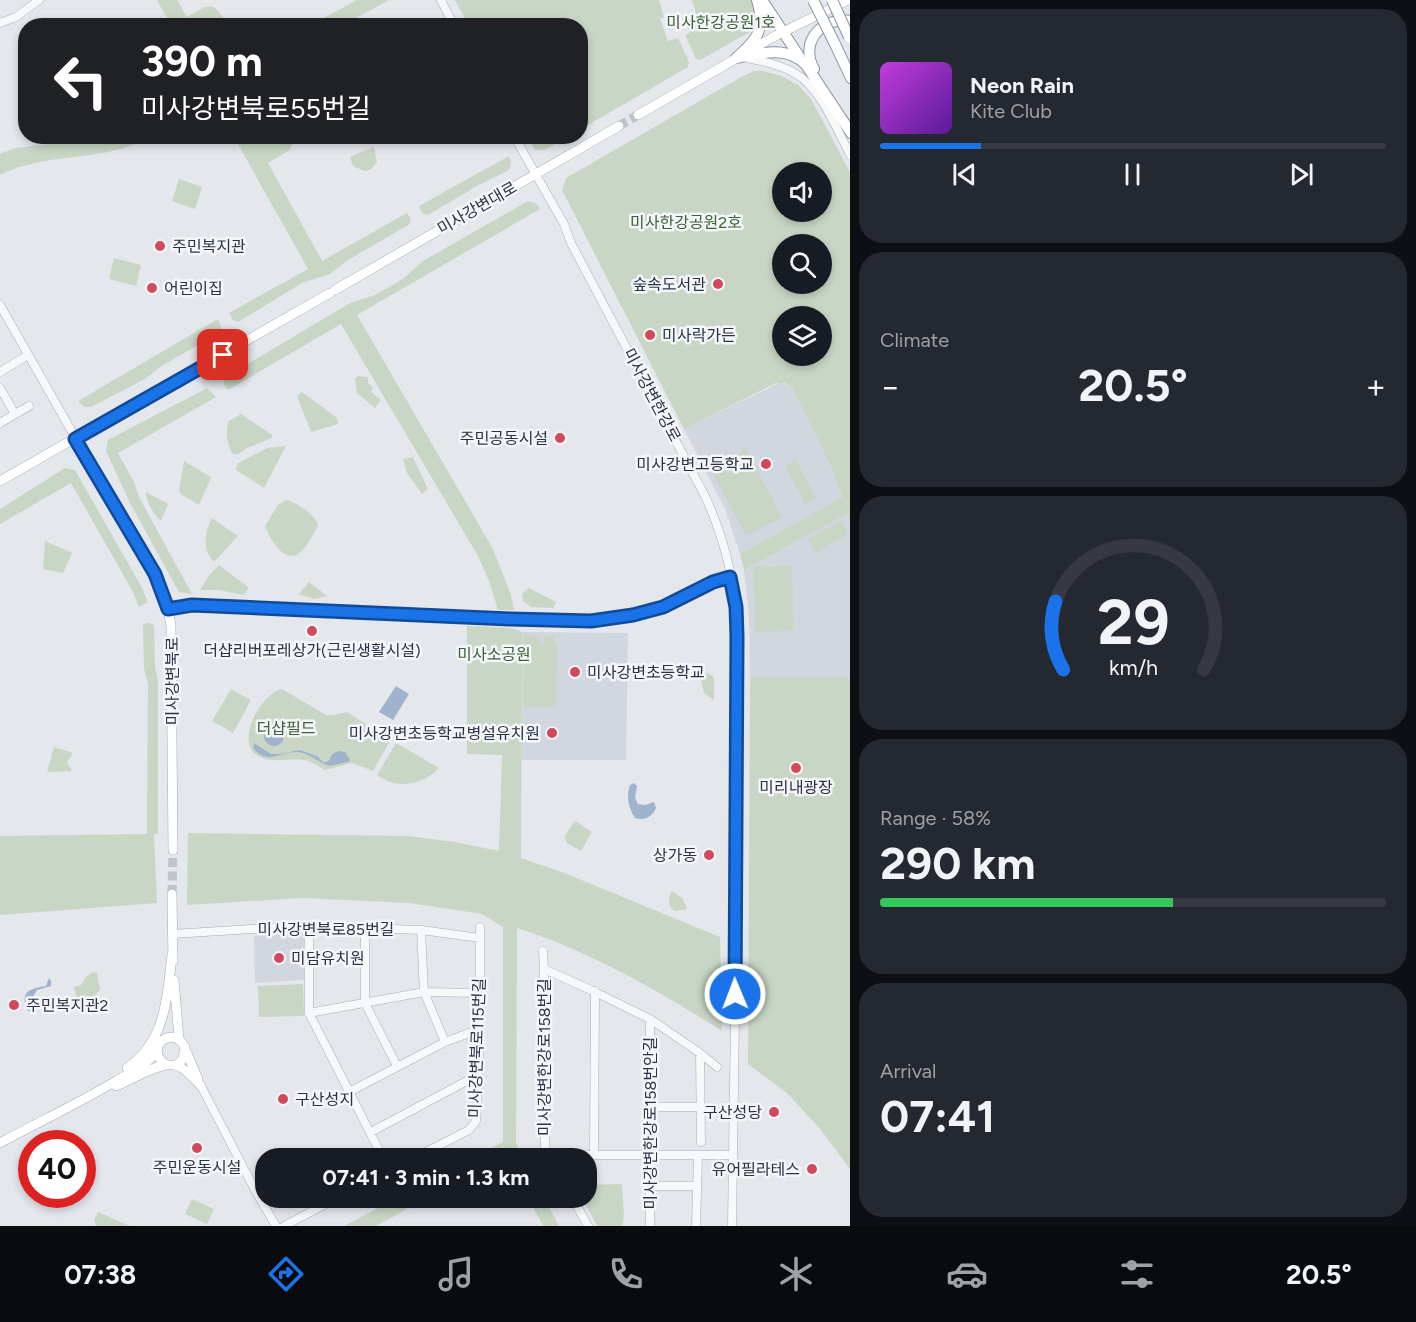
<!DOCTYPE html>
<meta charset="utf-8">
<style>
:root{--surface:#171b24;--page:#242831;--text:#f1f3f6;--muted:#9ea1a6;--line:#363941;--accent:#1a73e8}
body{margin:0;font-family:Figtree,"Noto Sans KR",sans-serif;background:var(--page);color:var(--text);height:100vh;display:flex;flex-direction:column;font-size:22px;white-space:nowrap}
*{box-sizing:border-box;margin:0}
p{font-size:20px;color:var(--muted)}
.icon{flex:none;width:33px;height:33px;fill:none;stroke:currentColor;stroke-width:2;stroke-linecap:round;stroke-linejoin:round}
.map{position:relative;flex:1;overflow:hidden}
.details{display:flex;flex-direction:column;gap:9px;padding:9px;background:#0d0f14;width:566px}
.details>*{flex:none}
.guide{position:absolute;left:18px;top:18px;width:570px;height:126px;border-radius:24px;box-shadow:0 3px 9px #0003;background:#202124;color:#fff;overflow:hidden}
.buttons{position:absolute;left:772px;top:162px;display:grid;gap:12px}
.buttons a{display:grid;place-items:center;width:60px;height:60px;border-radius:50%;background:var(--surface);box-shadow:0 3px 9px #0003;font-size:30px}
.speed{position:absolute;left:18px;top:1130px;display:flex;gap:12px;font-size:30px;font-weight:700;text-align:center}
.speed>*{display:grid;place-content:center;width:78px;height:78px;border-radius:50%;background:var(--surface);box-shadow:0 3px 9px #0003;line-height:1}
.speed .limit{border:9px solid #d22;background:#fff;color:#111}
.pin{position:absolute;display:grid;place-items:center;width:51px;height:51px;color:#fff;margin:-26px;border-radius:12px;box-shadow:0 3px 9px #0006}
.me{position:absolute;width:66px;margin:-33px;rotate:359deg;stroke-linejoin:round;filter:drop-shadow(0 0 4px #0008)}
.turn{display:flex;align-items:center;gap:21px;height:126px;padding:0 24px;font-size:27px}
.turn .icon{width:78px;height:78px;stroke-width:2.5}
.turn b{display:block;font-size:42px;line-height:51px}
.big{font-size:45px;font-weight:700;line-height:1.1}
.details .tile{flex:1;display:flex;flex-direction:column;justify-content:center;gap:9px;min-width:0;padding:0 21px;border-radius:24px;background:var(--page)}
.details .dial{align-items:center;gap:0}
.dial svg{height:156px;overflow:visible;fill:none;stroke:var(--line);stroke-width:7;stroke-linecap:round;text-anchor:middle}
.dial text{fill:var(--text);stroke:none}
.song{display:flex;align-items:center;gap:18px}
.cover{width:72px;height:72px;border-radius:9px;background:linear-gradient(135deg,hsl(290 70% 55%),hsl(270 70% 35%))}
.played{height:6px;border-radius:3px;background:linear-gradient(90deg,var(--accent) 20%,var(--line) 20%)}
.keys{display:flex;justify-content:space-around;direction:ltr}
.heat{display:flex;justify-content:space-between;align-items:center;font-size:33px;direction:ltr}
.charge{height:9px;border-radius:4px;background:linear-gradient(90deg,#34c759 58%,var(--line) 0)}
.trip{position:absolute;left:255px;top:1148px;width:342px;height:60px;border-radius:24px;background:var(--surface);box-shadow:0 3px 9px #0003;font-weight:700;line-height:60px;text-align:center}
.menu{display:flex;height:96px;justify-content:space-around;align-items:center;background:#090b0e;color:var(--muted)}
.menu .icon{width:42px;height:42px}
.menu .selected{color:var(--accent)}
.menu b{font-size:27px;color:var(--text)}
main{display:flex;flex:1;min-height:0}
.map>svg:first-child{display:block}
.built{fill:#d2d6de}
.green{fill:#c9d6c5;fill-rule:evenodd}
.water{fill:#9fb4cc}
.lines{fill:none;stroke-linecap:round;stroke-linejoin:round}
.minor-tunnel{stroke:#bfc3cb;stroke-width:8;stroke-dasharray:8 4;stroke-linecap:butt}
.major-tunnel{stroke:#bfc3cb;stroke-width:9;stroke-dasharray:9 4.5;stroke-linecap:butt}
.minor-casing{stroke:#a9aeb7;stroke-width:9}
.major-casing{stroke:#a3abb8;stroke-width:10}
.highway-casing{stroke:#8b94a3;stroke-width:12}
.minor{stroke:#f7f8fa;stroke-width:8}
.major{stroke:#fff;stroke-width:9}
.highway{stroke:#fff;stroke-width:10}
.highway-bridge-casing{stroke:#8b94a3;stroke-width:12;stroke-linecap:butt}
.highway-bridge{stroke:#fff;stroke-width:10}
.route-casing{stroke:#114b97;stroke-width:15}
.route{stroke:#1a73e8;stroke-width:10}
.poi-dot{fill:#d1495b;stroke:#f4f6f9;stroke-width:2}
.labels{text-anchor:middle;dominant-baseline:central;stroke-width:5;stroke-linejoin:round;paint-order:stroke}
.park-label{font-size:16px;fill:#3f6138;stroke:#f4f6f9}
.street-label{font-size:16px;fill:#2b3445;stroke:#f4f6f9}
.poi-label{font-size:16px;fill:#2b3445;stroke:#f4f6f9;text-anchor:start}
</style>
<main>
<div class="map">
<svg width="851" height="1226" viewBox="0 0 851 1226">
<rect width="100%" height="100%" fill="#e4e7ec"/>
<path class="built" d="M 781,382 L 792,388 L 832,469 L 842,497 L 740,554 L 725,509 L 684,429 Z
M 847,514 L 851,524 L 850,678 L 750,678 L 749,617 L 744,570 Z
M 522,632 L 628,633 L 626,760 L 521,760 Z
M 304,932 L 304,980 L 255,983 L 254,936 Z"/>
<path class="green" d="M 157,0 L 177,0 L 187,17 C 212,3 212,0 228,25 L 171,25 Z
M 357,0 L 389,0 L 343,25 L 311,25 Z
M 455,0 L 659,0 L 664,17 L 660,19 L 668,41 L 678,38 L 689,62 L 688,67 L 581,129 L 580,26 L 468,25 Z
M 692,0 L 755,0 L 756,17 L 750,32 L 700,60 L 696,59 L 685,35 L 690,33 L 688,27 L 699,23 Z
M 754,71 L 763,71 L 781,76 L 798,85 L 811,99 L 850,172 L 851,524 L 847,514 L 744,570 L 740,554 L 842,497 L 832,469 L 792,388 L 785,383 L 776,383 L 684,429 L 562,190 L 566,178 L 743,76 ZM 822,172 L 822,212 L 783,212 L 783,172 ZM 822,244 L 822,284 L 783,284 L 783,244 ZM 822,316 L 822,356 L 783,356 L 783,316 Z
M 104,137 L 150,137 C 101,164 46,151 0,175 L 0,154 L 2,153 L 16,148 Z
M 234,137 L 290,137 L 292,144 L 290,150 L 268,163 L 322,261 L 407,213 L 411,219 L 410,224 L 348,260 L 330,274 L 302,283 L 238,322 L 233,320 L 229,313 L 308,269 Z
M 527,137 L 568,137 L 545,150 L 535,150 Z
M 374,147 L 377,162 L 370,170 L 364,171 L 353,166 L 350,157 Z
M 509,156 L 511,162 L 509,170 L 477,186 L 428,215 L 422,213 L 419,206 Z
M 179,179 L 202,187 L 195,209 L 172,201 Z
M 528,201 L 537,204 L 540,209 L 357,315 L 493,549 L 511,595 L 514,610 L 498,610 L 489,581 L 478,556 L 341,324 L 228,390 L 224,385 L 224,378 L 350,303 L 375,295 L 403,279 L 423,261 Z
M 114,258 L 141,265 L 136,286 L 109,279 Z
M 218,319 L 223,331 L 163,365 L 145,379 L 91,407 L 84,407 L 78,401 Z
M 358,376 L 368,377 L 368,383 L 373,388 L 371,392 L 381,400 L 375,408 L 357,393 L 355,379 Z
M 207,388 L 216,397 L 118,453 L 133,480 L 140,499 L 192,594 L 179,592 L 130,503 L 106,451 L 108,440 Z
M 302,392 L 337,418 L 338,424 L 311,432 L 297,396 Z
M 241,414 L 272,435 L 272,438 L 247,448 L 237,455 L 232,453 C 227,442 225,433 229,421 Z
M 286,446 L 264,488 L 236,470 L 237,464 L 267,448 Z
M 746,449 L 782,517 L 746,536 L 710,468 Z
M 413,457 L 428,489 L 422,494 L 407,473 L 403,459 Z
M 796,460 L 816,498 L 805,504 L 785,466 Z
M 184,461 L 211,477 L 199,505 L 182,495 L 179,491 Z
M 65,468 L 75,470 L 142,588 L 148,602 L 139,607 L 133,592 L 71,483 L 0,524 L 0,509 Z
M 146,492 L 168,504 L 161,521 C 153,514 146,501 146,492 Z
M 286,500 C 298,503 316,515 318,526 C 313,534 306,549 298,554 C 283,563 269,537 265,526 L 278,505 Z
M 212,518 L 238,536 L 214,562 C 202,549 204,532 212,518 Z
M 841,521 L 848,534 L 816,553 L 808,539 Z
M 45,541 L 72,553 L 63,573 L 43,569 Z
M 219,565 L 249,588 L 244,595 L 219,590 L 200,590 L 208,577 Z
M 792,566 L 794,631 L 755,632 L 753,567 Z
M 309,582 L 327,596 L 314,599 L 299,594 Z
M 529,588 L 556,602 L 553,608 L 531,607 L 523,601 L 522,594 Z
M 149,623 L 154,625 L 155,667 L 158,681 L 158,834 L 154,834 L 157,903 L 0,915 L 0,836 L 147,834 L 148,683 L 144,669 L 143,624 Z
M 467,626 L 511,628 L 522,632 L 521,858 L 562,872 L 720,937 L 722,1031 C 657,990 590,951 517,928 L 516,1143 L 523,1158 L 473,1158 L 503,1142 L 503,927 L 482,914 L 409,903 L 302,898 L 187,905 L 188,833 L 408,836 L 455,842 L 499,851 L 502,755 L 467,754 Z
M 524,635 L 539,636 L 540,644 L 544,644 L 544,636 L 554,636 L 554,644 L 557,644 L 556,706 L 523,707 Z
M 705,673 L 710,674 L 714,678 L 714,700 L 704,693 L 700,677 Z
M 750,678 L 850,678 L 850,1169 L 821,1130 L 787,1093 L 748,1064 Z
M 231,689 L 251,700 L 233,733 L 212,721 Z
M 282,689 L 326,715 L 334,715 L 347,712 L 391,740 L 373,771 L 352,763 L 325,770 C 318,766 312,761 304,760 C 288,758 268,765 254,753 C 237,737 263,692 282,689 Z
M 396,743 L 439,768 C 430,779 409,787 394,783 C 388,782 382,778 377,775 Z
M 54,747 L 73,753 L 67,762 L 72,771 L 47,772 Z
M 575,821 L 592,832 L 581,851 L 567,843 L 564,837 Z
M 672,891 L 683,899 L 687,909 L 675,911 C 667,906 668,899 672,891 Z
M 93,972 L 97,973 L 100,989 L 90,1004 L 86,1006 L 78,1002 L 74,987 L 81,985 L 86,977 Z
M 303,984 L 304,1016 L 259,1017 L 258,986 Z
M 622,1184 L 624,1216 L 622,1226 L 597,1226 L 582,1197 L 586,1197 L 587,1185 Z
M 399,1197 L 429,1197 L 376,1226 L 344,1226 Z
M 528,1197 L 544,1197 L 559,1226 L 543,1226 Z
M 192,1199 L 214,1209 L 207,1224 L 185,1214 Z
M 98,1212 L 130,1226 L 96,1226 L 94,1220 Z"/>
<path class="water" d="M 396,686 L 409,694 L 393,720 L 379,712 Z
M264 736a10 10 0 1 1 20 0a10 10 0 1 1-20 0Z
M 254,743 L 271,754 L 281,754 L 299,750 L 317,756 L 323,762 C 330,763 330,758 332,754 L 338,751 L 345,752 L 350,760 L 348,762 L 330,766 C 319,763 311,754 298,752 C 282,751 267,766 253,748 Z
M 634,783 L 637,786 L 635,798 L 638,804 L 645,805 L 654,802 L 656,808 C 652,817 645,821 635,818 C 628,807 626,797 630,785 Z
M 49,978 L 51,981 L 51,986 L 37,990 L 33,997 L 35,1010 L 31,1012 L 27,1010 C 20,991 29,989 46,986 Z"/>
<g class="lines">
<path class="minor-tunnel" d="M 735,994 L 735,1016"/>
<path class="major-tunnel" d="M 619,126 L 638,115
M 172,894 L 173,850"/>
<defs>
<path id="minor" d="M 441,0 L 454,26
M 0,23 L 16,17 L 39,0
M 747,58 C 763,61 782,65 796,74 C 821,88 837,131 851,156
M 514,136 L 564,224 L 571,243 L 706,498 C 723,536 734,577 736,619 L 735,994
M 0,305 L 76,439
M 0,372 L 28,355
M 0,388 L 15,414
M 0,423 L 29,406
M 168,609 L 192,605 L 510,619 L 596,621 L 633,615 L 663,607 L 713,582 L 730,577
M 309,926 L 309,1013 L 383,1158
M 365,927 L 365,1003 L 397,1066
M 421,930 L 424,992 L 445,1042
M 172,934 L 302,926 L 421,930 L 480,938
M 543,951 L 544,969
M 309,1013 L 424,992 L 480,993
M 650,1019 L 650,1226
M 700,1053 L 717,1067
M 201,1086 L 255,1190 L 276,1226
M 349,1092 L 445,1042 L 480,1029
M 651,1107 L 700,1107
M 371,1132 L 478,1075
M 549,1155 L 732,1155
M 594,1155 L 595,991
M 414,1158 L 469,1130 L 476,1121 L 480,1029 L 480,927
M 551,1158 L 545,1147 L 544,969 L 591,990 L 650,1019 L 700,1053 L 701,1142
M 651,1186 L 697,1186
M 572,1197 L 588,1226
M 284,1226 L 339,1197
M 696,1226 L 698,1155
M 732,1226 L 735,1016"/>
<path id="major" d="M 638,115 L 777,35 L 848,0
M 335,290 L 619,126
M 76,439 L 155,574 L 168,609 L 171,626 L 173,850
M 0,481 L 330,293
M 172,894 L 173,961
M 174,980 L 179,1039
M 186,1051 L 198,1079
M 167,1065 C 142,1051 171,1022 185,1047 L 183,1059 L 176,1065
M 127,1068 C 166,1041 167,998 172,955
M 116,1086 C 132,1080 164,1058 180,1067 C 188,1071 195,1080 201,1086
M 0,1143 C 39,1122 79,1103 116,1081 C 131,1072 148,1065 157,1050"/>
<path id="highway" d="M 762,0 L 799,56
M 835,44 L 851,78
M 736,58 C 760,53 788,45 806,65 L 851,133
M 736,58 C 758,39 766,29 757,0
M 814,69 C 799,42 822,16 851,21"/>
</defs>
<use href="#minor" class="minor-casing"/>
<use href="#major" class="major-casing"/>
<use href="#highway" class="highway-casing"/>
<use href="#minor" class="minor"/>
<use href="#major" class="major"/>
<use href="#highway" class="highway"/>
<defs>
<path id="highway-bridge" d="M 813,0 L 835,44
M 832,0 L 849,37"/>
</defs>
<use href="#highway-bridge" class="highway-bridge-casing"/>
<use href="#highway-bridge" class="highway-bridge"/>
</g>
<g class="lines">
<defs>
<path id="route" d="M 223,355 L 75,439 L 155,574 L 168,609 L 192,605 L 510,619 L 591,621 L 633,615 L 663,607 L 713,582 L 730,577 L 736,607 L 737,636 L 735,994"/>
</defs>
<use href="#route" class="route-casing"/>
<use href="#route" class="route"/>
</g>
<g class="poi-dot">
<circle cx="160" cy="246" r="6"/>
<circle cx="718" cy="284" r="6"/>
<circle cx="152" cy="288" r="6"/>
<circle cx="650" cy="335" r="6"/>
<circle cx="560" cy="438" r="6"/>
<circle cx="766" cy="464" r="6"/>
<circle cx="312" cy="631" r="6"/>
<circle cx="575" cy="672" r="6"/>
<circle cx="552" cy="733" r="6"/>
<circle cx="796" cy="768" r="6"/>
<circle cx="709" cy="855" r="6"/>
<circle cx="279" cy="958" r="6"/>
<circle cx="14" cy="1005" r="6"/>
<circle cx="283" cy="1099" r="6"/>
<circle cx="774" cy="1112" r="6"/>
<circle cx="197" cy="1148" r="6"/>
<circle cx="812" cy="1169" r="6"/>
</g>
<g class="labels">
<g class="park-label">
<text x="721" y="22">미사한강공원1호</text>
<text x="686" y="222">미사한강공원2호</text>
<text x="494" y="654">미사소공원</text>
<text x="286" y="728">더샵필드</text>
</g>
<g class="street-label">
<text transform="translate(477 208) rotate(-30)">미사강변대로</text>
<text transform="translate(652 395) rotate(62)">미사강변한강로</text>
<text transform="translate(172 681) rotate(-90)">미사강변북로</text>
<text x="326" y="929">미사강변북로85번길</text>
<text transform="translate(477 1048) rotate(-88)">미사강변북로115번길</text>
<text transform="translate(544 1057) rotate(-90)">미사강변한강로158번길</text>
<text transform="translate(650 1123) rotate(-90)">미사강변한강로158번안길</text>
</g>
<g class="poi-label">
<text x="172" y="246">주민복지관</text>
<text x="706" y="284" text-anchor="end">숲속도서관</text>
<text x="164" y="288">어린이집</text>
<text x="662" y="335">미사락가든</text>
<text x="548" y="438" text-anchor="end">주민공동시설</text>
<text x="754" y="464" text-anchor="end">미사강변고등학교</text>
<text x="312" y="650" text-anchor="middle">더샵리버포레상가(근린생활시설)</text>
<text x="587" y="672">미사강변초등학교</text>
<text x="540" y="733" text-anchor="end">미사강변초등학교병설유치원</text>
<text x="796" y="787" text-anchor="middle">미리내광장</text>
<text x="697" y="855" text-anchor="end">상가동</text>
<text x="291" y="958">미담유치원</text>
<text x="26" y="1005">주민복지관2</text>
<text x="295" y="1099">구산성지</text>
<text x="762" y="1112" text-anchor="end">구산성당</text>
<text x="197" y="1167" text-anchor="middle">주민운동시설</text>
<text x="800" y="1169" text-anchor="end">유어필라테스</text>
</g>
</g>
</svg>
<div class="buttons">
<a><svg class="icon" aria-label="sound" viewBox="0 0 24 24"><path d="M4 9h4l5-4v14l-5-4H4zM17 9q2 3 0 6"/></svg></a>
<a><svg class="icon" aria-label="search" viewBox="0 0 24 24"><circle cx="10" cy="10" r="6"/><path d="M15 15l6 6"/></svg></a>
<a><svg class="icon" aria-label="layers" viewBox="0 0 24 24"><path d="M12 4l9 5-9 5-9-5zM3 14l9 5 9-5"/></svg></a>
</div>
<div class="speed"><div class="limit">40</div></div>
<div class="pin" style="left:223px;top:355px;background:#d93025"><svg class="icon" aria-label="arrive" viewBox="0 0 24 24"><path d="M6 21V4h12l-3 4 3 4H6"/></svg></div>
<svg class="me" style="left:735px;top:994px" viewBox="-20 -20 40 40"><circle r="17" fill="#1a73e8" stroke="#fff" stroke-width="3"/><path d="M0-11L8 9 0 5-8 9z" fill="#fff"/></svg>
<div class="trip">07:41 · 3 min · 1.3 km</div>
<div class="guide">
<div class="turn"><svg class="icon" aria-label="left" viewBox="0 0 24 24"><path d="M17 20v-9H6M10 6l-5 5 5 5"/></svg><div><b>390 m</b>미사강변북로55번길</div></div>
</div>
</div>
<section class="details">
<div class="tile">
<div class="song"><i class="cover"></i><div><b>Neon Rain</b><p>Kite Club</p></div></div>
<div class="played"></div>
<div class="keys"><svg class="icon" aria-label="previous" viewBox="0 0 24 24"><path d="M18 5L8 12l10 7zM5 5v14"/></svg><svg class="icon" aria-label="pause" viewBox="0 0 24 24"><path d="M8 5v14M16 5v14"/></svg><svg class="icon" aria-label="next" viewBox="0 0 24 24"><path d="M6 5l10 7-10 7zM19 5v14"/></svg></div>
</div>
<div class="tile"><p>Climate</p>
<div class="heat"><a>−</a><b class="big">20.5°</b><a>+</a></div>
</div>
<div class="tile dial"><svg viewBox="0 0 100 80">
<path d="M14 69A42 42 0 1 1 86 69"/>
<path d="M14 69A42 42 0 0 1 10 34" stroke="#1a73e8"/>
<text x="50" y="56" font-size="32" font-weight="700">29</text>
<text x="50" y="72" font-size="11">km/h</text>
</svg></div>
<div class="tile"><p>Range · 58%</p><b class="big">290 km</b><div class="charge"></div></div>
<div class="tile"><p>Arrival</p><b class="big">07:41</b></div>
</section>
</main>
<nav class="menu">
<b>07:38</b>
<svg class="icon selected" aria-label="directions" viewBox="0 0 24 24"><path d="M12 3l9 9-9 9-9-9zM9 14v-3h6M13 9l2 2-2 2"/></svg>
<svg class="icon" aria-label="music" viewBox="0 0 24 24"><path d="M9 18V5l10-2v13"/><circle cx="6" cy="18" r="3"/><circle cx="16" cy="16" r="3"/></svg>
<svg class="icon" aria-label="phone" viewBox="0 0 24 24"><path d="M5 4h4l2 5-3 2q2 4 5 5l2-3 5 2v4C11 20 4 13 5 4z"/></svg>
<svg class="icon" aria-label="climate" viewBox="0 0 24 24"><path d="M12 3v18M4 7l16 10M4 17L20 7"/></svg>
<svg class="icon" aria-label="car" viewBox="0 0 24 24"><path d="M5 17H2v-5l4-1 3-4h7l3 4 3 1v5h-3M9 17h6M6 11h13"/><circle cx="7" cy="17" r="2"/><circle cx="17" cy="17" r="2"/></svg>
<svg class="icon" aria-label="filters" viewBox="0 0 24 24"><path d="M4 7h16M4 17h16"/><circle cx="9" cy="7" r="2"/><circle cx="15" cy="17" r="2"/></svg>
<b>20.5°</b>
</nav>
